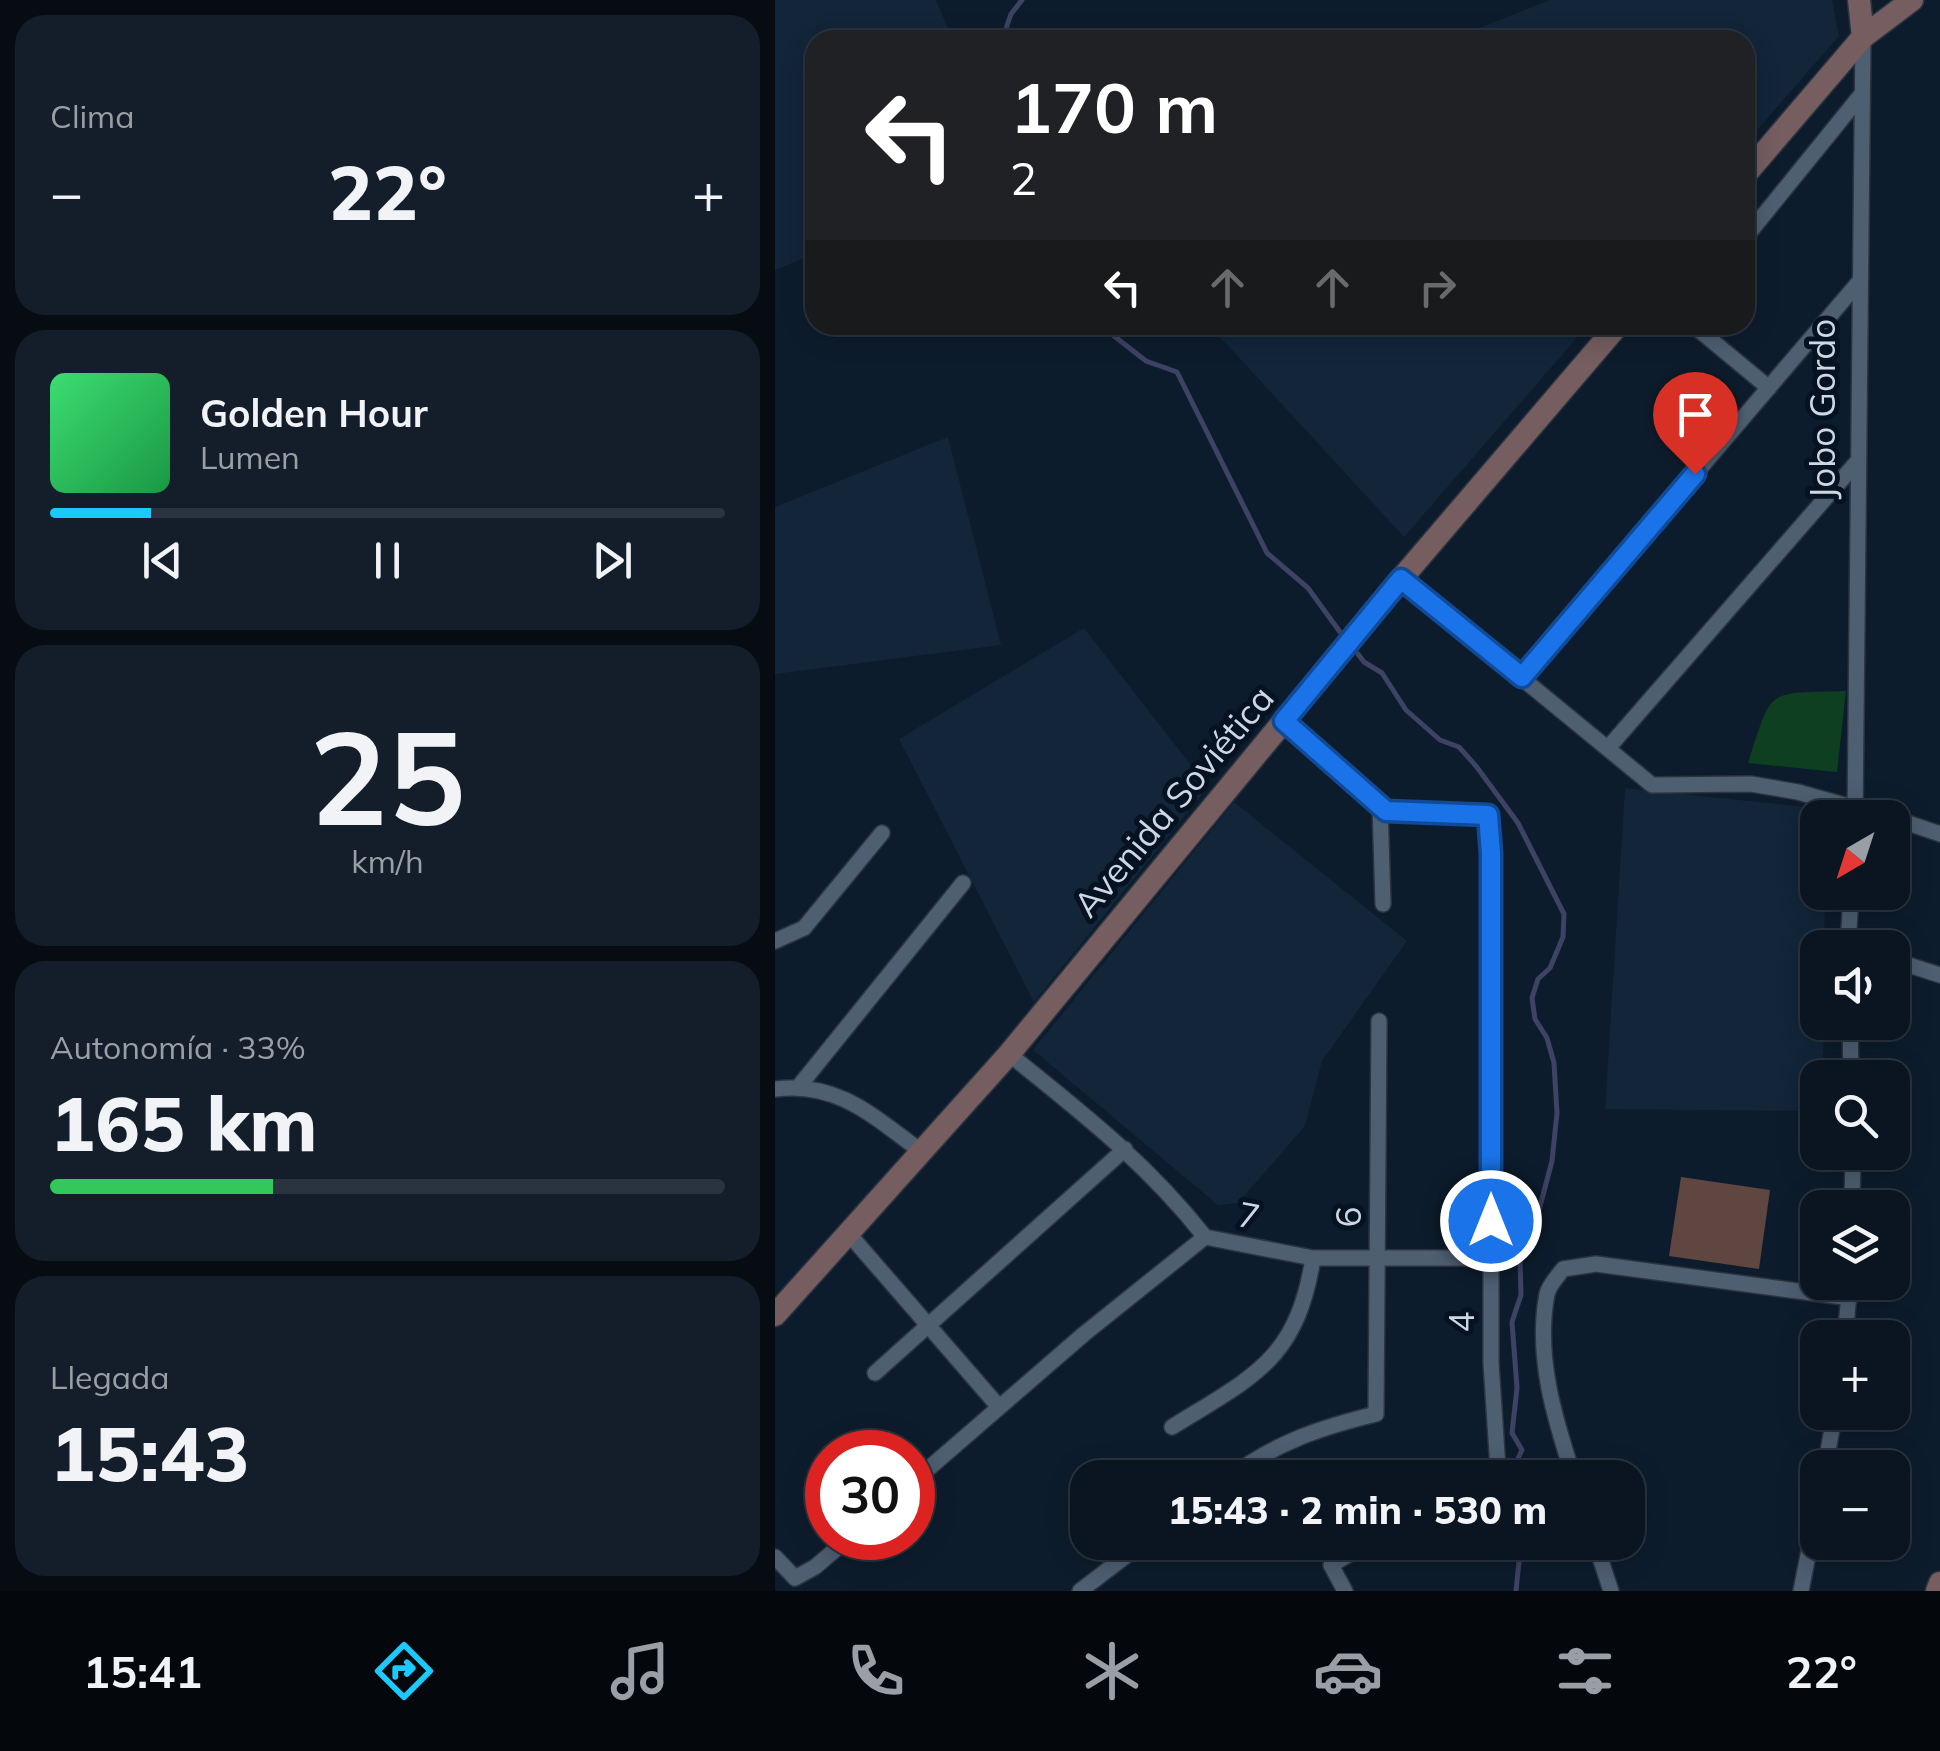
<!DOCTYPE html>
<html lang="es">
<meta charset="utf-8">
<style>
:root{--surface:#0a1521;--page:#131e2a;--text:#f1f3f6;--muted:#999fa5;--line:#2a343f;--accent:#1cc9fc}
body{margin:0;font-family:Mulish,sans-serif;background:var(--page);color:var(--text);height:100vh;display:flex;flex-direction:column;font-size:38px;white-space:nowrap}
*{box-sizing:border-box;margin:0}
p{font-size:32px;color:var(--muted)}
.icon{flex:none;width:55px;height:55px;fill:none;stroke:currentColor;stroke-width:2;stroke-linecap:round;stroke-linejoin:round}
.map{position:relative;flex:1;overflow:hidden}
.details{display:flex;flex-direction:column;gap:15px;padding:15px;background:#060c12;width:775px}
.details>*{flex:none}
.top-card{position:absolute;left:30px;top:30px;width:950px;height:305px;border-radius:30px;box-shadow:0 5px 25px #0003,0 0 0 2px var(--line);background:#202124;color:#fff;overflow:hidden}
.needle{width:65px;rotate:219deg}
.buttons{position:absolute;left:1025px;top:800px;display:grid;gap:20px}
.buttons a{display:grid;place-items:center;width:110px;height:110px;border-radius:20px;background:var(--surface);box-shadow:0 5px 25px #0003,0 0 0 2px var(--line);font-size:50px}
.speed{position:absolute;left:30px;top:1430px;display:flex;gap:20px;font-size:50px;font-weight:700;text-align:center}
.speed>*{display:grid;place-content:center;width:130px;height:130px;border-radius:50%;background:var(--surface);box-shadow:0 5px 25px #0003,0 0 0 2px var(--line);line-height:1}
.speed .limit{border:15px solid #d22;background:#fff;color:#111}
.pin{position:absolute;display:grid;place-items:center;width:85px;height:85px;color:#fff;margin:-102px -42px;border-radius:50% 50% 50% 0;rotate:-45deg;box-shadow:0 0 10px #0007}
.pin .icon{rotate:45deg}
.me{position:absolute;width:110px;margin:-55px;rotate:0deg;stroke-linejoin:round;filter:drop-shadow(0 0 8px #0008)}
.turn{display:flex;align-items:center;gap:35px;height:210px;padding:0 40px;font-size:45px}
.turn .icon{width:130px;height:130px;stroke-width:2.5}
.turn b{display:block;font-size:70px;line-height:85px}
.lanes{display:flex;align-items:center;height:95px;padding:0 40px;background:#0003;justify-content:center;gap:50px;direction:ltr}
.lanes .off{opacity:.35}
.big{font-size:75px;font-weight:800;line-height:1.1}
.details .card{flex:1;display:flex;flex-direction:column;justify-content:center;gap:15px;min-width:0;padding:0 35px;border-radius:30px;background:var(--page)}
.details .dial{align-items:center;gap:0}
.dial b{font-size:130px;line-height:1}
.song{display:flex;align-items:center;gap:30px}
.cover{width:120px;height:120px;border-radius:15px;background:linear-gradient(135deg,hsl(140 70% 55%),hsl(140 70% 35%))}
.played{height:10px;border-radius:5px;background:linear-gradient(90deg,var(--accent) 15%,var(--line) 15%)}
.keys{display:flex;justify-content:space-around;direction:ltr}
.heat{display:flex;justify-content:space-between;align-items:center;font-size:55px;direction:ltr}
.charge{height:15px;border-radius:8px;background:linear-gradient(90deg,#34c759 33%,var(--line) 0)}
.trip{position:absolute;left:295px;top:1460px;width:575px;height:100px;border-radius:30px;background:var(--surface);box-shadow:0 5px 25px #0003,0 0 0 2px var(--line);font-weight:800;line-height:100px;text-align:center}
.menu{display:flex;height:160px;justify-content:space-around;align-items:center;background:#04080d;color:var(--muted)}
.menu .icon{width:70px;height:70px}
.menu .on{color:var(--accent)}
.menu b{font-size:45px;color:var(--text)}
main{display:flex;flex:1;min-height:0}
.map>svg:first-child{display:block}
.built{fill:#122539}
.green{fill:#0e3f21}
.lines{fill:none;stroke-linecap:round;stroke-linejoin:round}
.stream{stroke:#3e4263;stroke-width:5}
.building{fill:#604641}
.street-casing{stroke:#2d3441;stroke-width:18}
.secondary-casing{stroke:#2d3441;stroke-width:25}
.street{stroke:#4e5f72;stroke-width:15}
.secondary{stroke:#765e60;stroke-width:22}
.route-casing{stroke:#114b97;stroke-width:25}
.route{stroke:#1a73e8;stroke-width:18}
.labels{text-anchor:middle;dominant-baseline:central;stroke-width:10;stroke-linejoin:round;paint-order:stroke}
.street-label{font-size:35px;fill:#ced7e3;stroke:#051222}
</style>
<main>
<section class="details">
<div class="card"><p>Clima</p>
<div class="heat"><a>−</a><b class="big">22°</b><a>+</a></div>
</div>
<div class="card">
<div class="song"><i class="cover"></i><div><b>Golden Hour</b><p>Lumen</p></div></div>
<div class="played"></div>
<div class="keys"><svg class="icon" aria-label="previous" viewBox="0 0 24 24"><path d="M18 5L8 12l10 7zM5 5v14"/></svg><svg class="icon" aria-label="pause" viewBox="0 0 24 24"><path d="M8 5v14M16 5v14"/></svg><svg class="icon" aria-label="next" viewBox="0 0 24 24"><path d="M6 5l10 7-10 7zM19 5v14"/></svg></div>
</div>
<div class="card dial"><b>25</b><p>km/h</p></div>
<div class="card"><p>Autonomía · 33%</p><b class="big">165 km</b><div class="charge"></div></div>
<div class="card"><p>Llegada</p><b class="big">15:43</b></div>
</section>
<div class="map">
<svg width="1165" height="1591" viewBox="0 0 1165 1591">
<rect width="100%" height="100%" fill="#0d1c2c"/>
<path class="built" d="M 0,0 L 161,0 L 178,40 L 40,40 L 40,254 L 0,270 Z
M 775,0 L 1057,0 L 1064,36 L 970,144 L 970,40 L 674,40 Z
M 434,325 L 813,325 L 629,537 Z
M 173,437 L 226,645 L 0,674 L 0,507 Z
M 309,628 L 433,787 L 259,1002 L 124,739 Z
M 850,788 L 1051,809 L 1051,817 L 1042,818 L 1042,892 L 1050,893 L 1049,947 L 1042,948 L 1042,1022 L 1049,1023 L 1048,1077 L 1042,1078 L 1042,1111 L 830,1109 Z
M 459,802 L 632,941 L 547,1061 L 530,1126 L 463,1203 L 443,1205 L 258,1050 Z"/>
<path class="green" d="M 1071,691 L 1062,772 L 973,763 C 998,685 991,694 1071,691 Z"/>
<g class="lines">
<path class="stream" d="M 227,40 L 236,14 L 247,0
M 325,325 L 371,361 L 402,372 L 492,553 L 533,588 L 565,632
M 583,654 L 589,662 L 607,673 L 631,710 L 665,740 L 684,747 L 701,766 L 743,823 L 789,914 L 788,937 L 775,968 L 763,979 L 757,998 L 760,1019 L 772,1038 L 779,1063 L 782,1113 L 777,1161 L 762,1218 L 745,1260 L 746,1295 L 737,1322 L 742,1388 L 737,1433 L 747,1450 L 740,1465 L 747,1478
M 741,1591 L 746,1542"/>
</g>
<path class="building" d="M 906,1177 L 995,1190 L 984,1269 L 894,1256 Z"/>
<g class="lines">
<defs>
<path id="street" d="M 970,238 L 1086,95
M 918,325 L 994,388
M 626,579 L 877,785 L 976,784 L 1023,792 L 1115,818
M 747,677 L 1083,283
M 509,721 L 611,811 L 713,815 L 716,853 L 716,1363 L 723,1469 L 708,1478
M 833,748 L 1082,462
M 605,805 L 608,904
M 1080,818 L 1088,37
M 1118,818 L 1165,834
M 0,941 L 29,928 L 107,833
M 1073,948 L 1076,892
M 1118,960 L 1165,975
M 1075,1022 L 1076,1078
M 234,1054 C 306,1112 372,1163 430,1237 L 538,1258 L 716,1258
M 25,1085 L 188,883
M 0,1089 C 63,1081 99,1117 147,1152
M 1077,1208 L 1078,1152
M 74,1234 L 224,1407
M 1070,1338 L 1075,1282
M 100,1373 L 350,1149
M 397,1427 C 479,1376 522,1360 538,1258
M 1050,1468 L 1060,1412
M 454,1478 C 499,1443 547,1427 601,1414 L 604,1021
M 799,1478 C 780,1420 760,1356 772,1294 C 774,1285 783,1276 788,1269 L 821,1264 L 1075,1298
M 138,1482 L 309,1334 L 430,1237
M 820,1542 L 836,1591
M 0,1557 L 20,1578 L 40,1567 L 74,1538
M 305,1591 L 369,1542
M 570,1591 L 556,1565 L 595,1542
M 1026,1591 L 1042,1509"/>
<path id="secondary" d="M 1084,0 L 1088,37
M 970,175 L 1088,37 L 1137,0
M 0,1315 L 234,1054 L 626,579 L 843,325
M 1162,1591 L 1165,1583"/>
</defs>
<use href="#street" class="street-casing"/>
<use href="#secondary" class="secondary-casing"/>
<use href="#street" class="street"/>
<use href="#secondary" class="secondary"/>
</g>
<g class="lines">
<defs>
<path id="route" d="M 716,1221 L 716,853 L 713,815 L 611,811 L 509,721 L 626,579 L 747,677 L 920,474"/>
</defs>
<use href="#route" class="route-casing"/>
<use href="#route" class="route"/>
</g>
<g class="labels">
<g class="street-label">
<text transform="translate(1047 409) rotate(-90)">Jobo Gordo</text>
<text transform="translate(398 801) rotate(-50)">Avenida Soviética</text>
<text transform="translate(474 1215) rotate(11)">7</text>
<text transform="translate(573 1217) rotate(-90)">6</text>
<text transform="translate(686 1322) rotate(-90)">4</text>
</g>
</g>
</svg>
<div class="buttons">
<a><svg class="needle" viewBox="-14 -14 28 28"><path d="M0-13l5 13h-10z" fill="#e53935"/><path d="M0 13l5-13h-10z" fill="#999fa5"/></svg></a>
<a><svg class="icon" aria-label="sound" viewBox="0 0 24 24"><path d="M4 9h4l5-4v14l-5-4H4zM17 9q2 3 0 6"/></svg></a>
<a><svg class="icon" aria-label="search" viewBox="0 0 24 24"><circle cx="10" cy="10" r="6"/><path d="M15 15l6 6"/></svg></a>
<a><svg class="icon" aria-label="layers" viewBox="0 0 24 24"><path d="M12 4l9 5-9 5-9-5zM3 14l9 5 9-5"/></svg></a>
<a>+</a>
<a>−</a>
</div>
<div class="speed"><div class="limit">30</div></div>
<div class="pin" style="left:920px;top:474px;background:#d93025"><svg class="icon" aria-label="arrive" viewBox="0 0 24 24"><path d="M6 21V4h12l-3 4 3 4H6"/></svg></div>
<svg class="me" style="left:716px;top:1221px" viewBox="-20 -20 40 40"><circle r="17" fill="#1a73e8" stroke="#fff" stroke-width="3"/><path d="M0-11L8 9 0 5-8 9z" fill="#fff"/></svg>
<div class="trip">15:43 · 2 min · 530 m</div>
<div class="top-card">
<div class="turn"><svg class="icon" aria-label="left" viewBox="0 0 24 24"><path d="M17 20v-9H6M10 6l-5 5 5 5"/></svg><div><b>170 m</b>2</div></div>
<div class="lanes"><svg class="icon" aria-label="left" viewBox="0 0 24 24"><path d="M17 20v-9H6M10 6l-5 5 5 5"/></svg><svg class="icon off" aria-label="ahead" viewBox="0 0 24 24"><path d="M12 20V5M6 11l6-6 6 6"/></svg><svg class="icon off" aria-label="ahead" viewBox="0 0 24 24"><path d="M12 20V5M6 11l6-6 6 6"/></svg><svg class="icon off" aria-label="right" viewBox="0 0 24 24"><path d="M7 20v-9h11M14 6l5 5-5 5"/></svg></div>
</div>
</div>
</main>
<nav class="menu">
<b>15:41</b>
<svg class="icon on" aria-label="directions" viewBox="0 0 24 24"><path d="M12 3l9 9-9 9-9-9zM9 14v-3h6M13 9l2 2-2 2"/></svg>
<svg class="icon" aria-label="music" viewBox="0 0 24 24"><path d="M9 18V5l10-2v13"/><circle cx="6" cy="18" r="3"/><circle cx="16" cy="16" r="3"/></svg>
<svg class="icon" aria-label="phone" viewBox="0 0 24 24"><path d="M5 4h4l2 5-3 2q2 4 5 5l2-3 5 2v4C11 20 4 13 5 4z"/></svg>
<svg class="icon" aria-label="climate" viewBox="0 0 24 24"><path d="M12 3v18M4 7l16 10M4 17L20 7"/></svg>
<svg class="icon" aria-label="car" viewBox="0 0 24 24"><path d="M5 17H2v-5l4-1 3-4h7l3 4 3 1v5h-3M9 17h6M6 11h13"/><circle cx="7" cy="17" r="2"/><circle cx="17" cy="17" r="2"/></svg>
<svg class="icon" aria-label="filters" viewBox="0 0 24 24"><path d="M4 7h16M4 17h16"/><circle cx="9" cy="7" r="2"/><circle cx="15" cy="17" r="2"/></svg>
<b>22°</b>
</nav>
